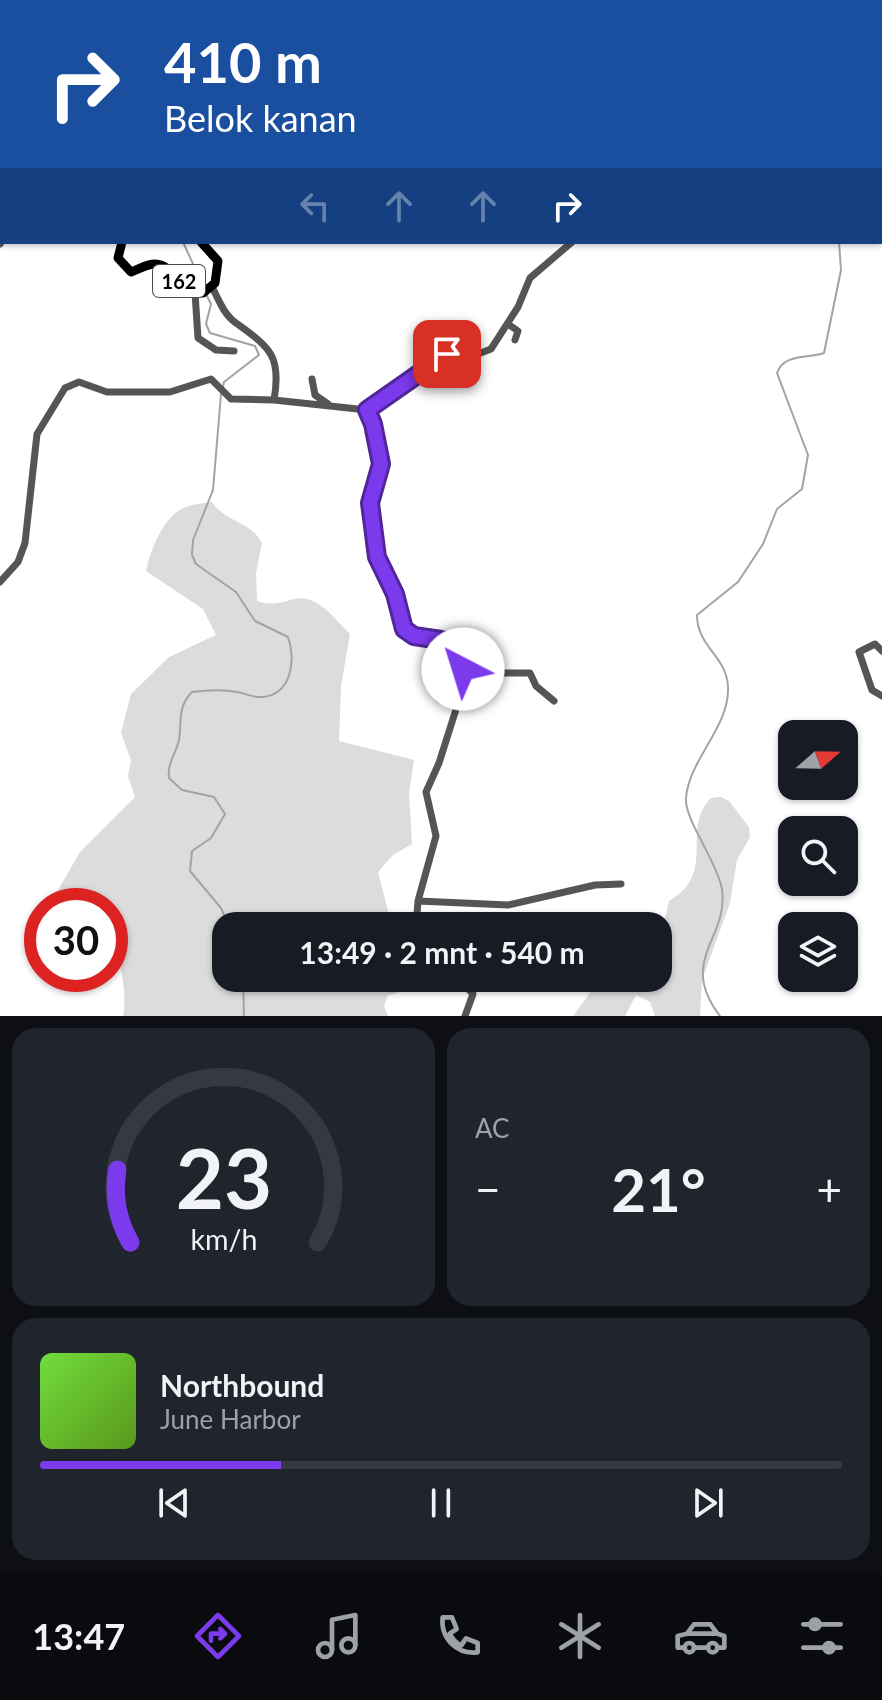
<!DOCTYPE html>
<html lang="id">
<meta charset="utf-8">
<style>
:root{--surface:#171b24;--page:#20242c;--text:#f1f3f6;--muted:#9ea1a6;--line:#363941;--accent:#7c3aed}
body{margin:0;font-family:Lato,sans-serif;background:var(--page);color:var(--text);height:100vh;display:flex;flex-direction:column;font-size:30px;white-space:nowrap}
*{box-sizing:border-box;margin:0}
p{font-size:26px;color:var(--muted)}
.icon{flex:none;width:44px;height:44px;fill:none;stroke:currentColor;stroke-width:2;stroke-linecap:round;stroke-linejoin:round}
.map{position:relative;height:1016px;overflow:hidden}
.drawer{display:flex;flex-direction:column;gap:12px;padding:12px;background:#0d0f14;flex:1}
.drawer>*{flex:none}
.banner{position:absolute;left:0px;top:0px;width:882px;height:244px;box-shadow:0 2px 6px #0004;background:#1a4fa0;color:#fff;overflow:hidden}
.needle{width:52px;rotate:70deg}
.tools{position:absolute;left:778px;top:720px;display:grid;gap:16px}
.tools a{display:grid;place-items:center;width:80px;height:80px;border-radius:16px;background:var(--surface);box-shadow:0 2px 6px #0004;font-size:40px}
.speed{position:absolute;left:24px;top:888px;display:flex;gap:16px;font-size:40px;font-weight:700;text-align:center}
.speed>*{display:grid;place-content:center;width:104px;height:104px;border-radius:50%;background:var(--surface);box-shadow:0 2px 6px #0004;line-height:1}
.speed .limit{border:12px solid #d22;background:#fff;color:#111}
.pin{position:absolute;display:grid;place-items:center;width:68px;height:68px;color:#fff;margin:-34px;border-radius:16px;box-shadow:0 4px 12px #0006}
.me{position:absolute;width:88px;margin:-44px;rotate:320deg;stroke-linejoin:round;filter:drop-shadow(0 0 6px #0008)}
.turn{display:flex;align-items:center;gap:28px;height:168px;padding:0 32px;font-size:36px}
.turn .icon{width:104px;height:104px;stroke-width:2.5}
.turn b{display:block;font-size:56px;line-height:68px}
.lanes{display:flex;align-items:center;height:76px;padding:0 32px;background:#0003;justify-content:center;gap:40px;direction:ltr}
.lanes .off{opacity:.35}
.big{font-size:60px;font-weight:700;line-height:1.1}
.drawer .tile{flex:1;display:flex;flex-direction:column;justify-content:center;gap:12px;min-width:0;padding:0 28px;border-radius:24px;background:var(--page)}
.drawer .dial{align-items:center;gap:0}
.dial svg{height:208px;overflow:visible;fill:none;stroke:var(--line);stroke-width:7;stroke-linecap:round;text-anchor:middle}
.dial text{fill:var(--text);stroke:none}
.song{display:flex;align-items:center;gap:24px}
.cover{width:96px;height:96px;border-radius:12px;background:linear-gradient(135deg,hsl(100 70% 55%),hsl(90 70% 35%))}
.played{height:8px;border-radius:4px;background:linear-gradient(90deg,var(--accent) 30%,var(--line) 30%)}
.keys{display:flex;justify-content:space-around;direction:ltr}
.heat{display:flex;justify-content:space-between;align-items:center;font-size:44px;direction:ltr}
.drawer .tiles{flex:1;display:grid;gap:12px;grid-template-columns:1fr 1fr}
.tile:last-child{grid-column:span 2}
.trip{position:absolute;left:212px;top:912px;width:460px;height:80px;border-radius:24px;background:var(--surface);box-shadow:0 2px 6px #0004;font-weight:700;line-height:80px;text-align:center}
.menu{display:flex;height:128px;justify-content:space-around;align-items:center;background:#090b0e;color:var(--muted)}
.menu .icon{width:56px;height:56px}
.menu .selected{color:var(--accent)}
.menu b{font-size:36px;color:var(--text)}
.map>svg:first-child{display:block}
.green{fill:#dcdcdc}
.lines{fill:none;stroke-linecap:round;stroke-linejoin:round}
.stream{stroke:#a3a3a3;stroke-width:2}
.minor{stroke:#555;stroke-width:7}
.major{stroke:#000;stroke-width:9}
.route-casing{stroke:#51269a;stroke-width:20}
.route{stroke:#7c3aed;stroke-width:14}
.labels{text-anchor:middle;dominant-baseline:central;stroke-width:6;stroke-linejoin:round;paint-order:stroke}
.shield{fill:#fff;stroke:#4c4c4c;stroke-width:2}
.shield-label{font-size:20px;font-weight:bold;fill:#000}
</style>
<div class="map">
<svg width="882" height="1016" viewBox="0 0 882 1016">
<rect width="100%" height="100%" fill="#fff"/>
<path class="green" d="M 93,0 L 224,0 L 223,2 Z
M 212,502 C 225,522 252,522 262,543 L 256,573 L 257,601 C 272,606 280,603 294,599 C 317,593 336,620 350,634 L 341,686 L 339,741 L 414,760 L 409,793 L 412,844 L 393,855 L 378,872 L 392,926 L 226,926 L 226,978 L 399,978 L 398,993 L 388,995 L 384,1006 L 388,1016 L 123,1016 C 130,980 110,942 110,906 L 49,906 L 80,852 L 135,797 L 128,776 L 131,760 L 121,733 L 131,694 L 169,657 L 216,635 L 203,609 L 146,571 C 150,551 164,514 186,507 C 194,504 204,503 212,502 Z
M 721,797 L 729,801 L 749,827 L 750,837 L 737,860 L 730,903 L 702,980 L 700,1016 L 655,1016 L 650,1002 L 636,995 L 625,1016 L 573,1016 L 601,978 L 658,978 L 658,926 L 655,926 L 665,919 L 669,901 C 718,873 680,829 711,798 Z"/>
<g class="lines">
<path class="stream" d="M 190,2 L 191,0
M 880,210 L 882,210
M 183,242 L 204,288
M 206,294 L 211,304 L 206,324 L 210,333 L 255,346 L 259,355 L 224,382 L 223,387
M 221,394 L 213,490 L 193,540 L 192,555 L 196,564 L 236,592 L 255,621 L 288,637 C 296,659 292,695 262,697 C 253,698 245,693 237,692 C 223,689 207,690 192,692 C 177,707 182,722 179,740 C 176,754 167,763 169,778 L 182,790 L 214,797 L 225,814 L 211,838 L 192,851 L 190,871 L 221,908 L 229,926
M 243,978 L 244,1016
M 720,1016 C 677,960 729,939 722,889 C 717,861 684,819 686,798 C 689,760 728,728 728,690 C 729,657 697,648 697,615 L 738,582 L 763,544 L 777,509 L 802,489 L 808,455 L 777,373 C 784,353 807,359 824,353 L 841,270 L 839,242"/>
<path class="minor" d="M 49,0 L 51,2
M 88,2 L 88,0
M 641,2 L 642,0
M 704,2 L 705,0
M 0,179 L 2,180
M 0,244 L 2,241
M 212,287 C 219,300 224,315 236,323 C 269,347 282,355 274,400 L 367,410 L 439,357 L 457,351 L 478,354 L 491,349 L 518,307 L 530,278 L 572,242
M 195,293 L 198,338 L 216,350 L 234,351
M 508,324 L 518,331 L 515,340
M 438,325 L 447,354
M 312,379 L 315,395 L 328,404
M 367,410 C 373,420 382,458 380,469 C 378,481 371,493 370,505 C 368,538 382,564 394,593 C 400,608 396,620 408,633 L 441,640 L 463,669 L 465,681 L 439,763 L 426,792 L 436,836 L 418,901 L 416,926
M 0,582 L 18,562 L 25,543 L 37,434 L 65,388 L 79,382 L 107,392 L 170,392 L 211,379 L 231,399 L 274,400
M 882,651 L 875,644 L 859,652 L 872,690 L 882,696
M 465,681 L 487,673 L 530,673 L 536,686 L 554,701
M 439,699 L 439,686 L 455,682 L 463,669
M 418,901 L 508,905 L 595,885 L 621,884
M 458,978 L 473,994 L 465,1016"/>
<path class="major" d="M 217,2 L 218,0
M 0,165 L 2,165
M 122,242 L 118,258 L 131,272 C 139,269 147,264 155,264 C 175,265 183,293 203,293 L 215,283 L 218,261 L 201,242"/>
</g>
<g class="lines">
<defs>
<path id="route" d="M 447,354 L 367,410 L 373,424 L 381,464 L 370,503 L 377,557 L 395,594 L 404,629 L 414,636 L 441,640 L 463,669"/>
</defs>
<use href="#route" class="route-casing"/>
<use href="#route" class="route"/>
</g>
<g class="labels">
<rect class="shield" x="153" y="265" width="52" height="32" rx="6"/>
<g class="shield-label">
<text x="179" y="281">162</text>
</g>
</g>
</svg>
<div class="tools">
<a><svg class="needle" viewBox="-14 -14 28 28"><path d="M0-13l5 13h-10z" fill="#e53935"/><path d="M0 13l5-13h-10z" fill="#9ea1a6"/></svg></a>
<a><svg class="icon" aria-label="search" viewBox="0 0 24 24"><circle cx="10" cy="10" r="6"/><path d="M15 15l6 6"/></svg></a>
<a><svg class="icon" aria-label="layers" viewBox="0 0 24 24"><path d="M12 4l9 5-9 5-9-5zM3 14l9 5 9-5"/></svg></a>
</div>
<div class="speed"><div class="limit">30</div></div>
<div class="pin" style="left:447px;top:354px;background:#d93025"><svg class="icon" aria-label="arrive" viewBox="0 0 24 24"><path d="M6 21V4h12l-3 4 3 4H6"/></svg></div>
<svg class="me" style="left:463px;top:669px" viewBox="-20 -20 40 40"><circle r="19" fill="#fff"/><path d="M0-13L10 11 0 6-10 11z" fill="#7c3aed"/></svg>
<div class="trip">13:49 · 2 mnt · 540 m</div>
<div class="banner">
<div class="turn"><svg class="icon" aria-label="right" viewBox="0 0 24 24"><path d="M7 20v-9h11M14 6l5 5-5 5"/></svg><div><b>410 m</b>Belok kanan</div></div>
<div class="lanes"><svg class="icon off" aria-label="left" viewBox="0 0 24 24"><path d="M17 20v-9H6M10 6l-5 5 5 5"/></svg><svg class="icon off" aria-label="ahead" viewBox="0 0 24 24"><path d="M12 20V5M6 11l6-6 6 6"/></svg><svg class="icon off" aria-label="ahead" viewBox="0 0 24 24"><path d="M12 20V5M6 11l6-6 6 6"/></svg><svg class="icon" aria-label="right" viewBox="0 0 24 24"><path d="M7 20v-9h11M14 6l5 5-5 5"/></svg></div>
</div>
</div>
<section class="drawer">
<div class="tiles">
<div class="tile dial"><svg viewBox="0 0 100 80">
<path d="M14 69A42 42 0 1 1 86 69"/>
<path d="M14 69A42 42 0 0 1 9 41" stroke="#7c3aed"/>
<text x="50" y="56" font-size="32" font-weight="700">23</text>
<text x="50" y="72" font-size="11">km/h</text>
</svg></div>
<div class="tile"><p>AC</p>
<div class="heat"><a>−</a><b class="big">21°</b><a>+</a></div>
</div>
<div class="tile">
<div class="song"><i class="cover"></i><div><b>Northbound</b><p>June Harbor</p></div></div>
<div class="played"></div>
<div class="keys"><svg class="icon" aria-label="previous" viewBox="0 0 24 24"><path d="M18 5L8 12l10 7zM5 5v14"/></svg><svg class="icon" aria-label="pause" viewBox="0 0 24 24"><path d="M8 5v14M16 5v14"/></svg><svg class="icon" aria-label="next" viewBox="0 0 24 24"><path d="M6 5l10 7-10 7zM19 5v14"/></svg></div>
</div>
</div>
</section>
<nav class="menu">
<b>13:47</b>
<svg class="icon selected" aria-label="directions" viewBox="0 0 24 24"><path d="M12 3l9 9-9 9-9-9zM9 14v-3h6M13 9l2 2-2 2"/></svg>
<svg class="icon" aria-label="music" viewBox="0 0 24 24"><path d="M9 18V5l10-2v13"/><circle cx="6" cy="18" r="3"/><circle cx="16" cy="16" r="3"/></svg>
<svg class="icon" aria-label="phone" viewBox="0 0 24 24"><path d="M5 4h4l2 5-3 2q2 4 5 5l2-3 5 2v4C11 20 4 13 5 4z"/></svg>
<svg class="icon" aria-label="climate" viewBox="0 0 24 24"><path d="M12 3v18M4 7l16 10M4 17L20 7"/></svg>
<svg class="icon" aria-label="car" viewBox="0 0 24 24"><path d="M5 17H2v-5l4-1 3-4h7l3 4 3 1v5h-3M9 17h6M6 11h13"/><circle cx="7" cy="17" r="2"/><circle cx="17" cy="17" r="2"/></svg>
<svg class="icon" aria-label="filters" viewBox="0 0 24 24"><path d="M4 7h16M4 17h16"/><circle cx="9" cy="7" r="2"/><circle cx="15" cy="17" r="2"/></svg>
</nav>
